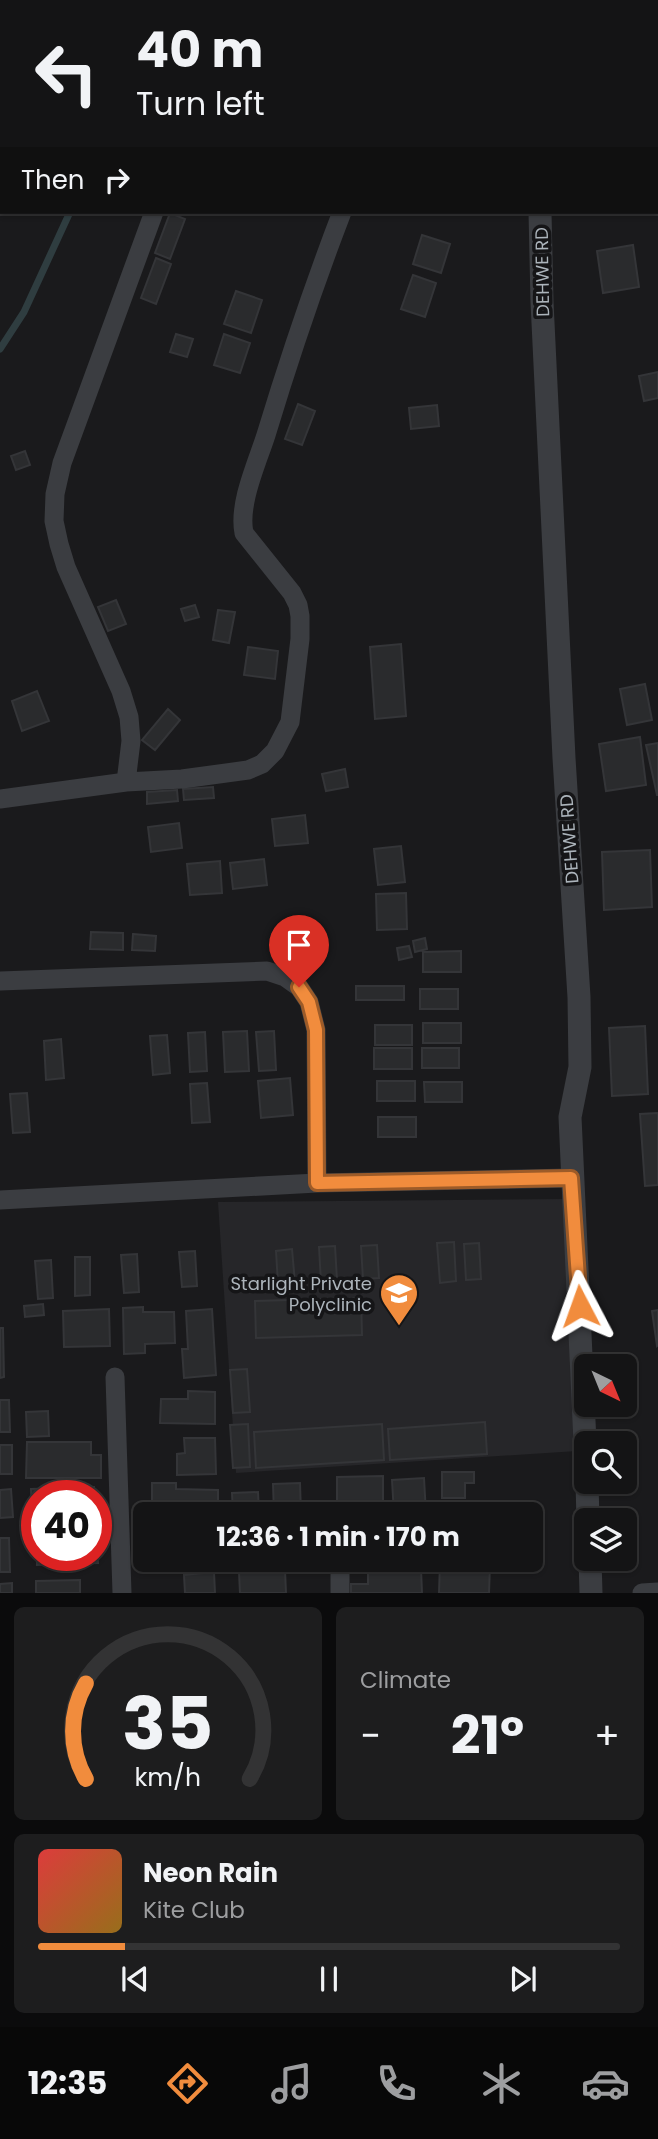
<!DOCTYPE html>
<meta charset="utf-8">
<style>
:root{--surface:#141415;--page:#1d1d1e;--text:#f1f3f6;--muted:#9d9ea0;--line:#333334;--accent:#f18c3d}
body{margin:0;font-family:Poppins,sans-serif;background:var(--page);color:var(--text);height:100vh;display:flex;flex-direction:column;font-size:26px;white-space:nowrap}
*{box-sizing:border-box;margin:0}
p{font-size:23px;color:var(--muted)}
.icon{flex:none;width:38px;height:38px;fill:none;stroke:currentColor;stroke-width:2;stroke-linecap:round;stroke-linejoin:round}
.map{position:relative;height:1593px;overflow:hidden}
.panel{display:flex;flex-direction:column;gap:14px;padding:14px;background:#0b0b0c;flex:1}
.panel>*{flex:none}
.guide{position:absolute;left:0px;top:0px;width:658px;height:214px;box-shadow:0 2px 5px #0004,0 0 0 2px var(--line);background:#141415;color:var(--text);overflow:hidden}
.needle{width:46px;rotate:137deg}
.fabs{position:absolute;left:574px;top:1354px;display:grid;gap:14px}
.fabs a{display:grid;place-items:center;width:63px;height:63px;border-radius:10px;background:var(--surface);box-shadow:0 2px 5px #0004,0 0 0 2px var(--line);font-size:35px}
.speed{position:absolute;left:21px;top:1480px;display:flex;gap:14px;font-size:35px;font-weight:700;text-align:center}
.speed>*{display:grid;place-content:center;width:91px;height:91px;border-radius:50%;background:var(--surface);box-shadow:0 2px 5px #0004,0 0 0 2px var(--line);line-height:1}
.speed .limit{border:10px solid #d22;background:#fff;color:#111}
.pin{position:absolute;display:grid;place-items:center;width:60px;height:60px;color:#fff;margin:-72px -30px;border-radius:50% 50% 50% 0;rotate:-45deg;box-shadow:0 0 7px #0007}
.pin .icon{rotate:45deg}
.me{position:absolute;width:77px;margin:-38px;rotate:356deg;stroke-linejoin:round;filter:drop-shadow(0 0 5px #0008)}
.turn{display:flex;align-items:center;gap:24px;height:147px;padding:0 21px;font-size:32px}
.turn .icon{width:91px;height:91px;stroke-width:2.5}
.turn b{display:block;font-size:49px;line-height:60px}
.then{display:flex;align-items:center;height:66px;padding:0 21px;background:#0003;gap:14px;font-size:26px}
.big{font-size:52px;font-weight:700;line-height:1.1}
.panel .card{flex:1;display:flex;flex-direction:column;justify-content:center;gap:10px;min-width:0;padding:0 24px;border-radius:10px;background:var(--page)}
.panel .dial{align-items:center;gap:0}
.dial svg{height:182px;overflow:visible;fill:none;stroke:var(--line);stroke-width:7;stroke-linecap:round;text-anchor:middle}
.dial text{fill:var(--text);stroke:none}
.song{display:flex;align-items:center;gap:21px}
.cover{width:84px;height:84px;border-radius:10px;background:linear-gradient(135deg,hsl(0 70% 55%),hsl(40 70% 35%))}
.played{height:7px;border-radius:4px;background:linear-gradient(90deg,var(--accent) 15%,var(--line) 15%)}
.keys{display:flex;justify-content:space-around;direction:ltr}
.heat{display:flex;justify-content:space-between;align-items:center;font-size:38px;direction:ltr}
.panel .tiles{flex:1;display:grid;gap:14px;grid-template-columns:1fr 1fr}
.card:last-child{grid-column:span 2}
.trip{position:absolute;left:133px;top:1502px;width:410px;height:70px;border-radius:10px;background:var(--surface);box-shadow:0 2px 5px #0004,0 0 0 2px var(--line);font-weight:700;line-height:70px;text-align:center}
.menu{display:flex;height:112px;justify-content:space-around;align-items:center;background:#080808;color:var(--muted)}
.menu .icon{width:49px;height:49px}
.menu .on{color:var(--accent)}
.menu b{font-size:32px;color:var(--text)}
.map>svg:first-child{display:block}
.built{fill:#262629}
.lines{fill:none;stroke-linecap:round;stroke-linejoin:round}
.stream{stroke:#2f3d40;stroke-width:7}
.building{fill:#2a2b2d;stroke:#343538;stroke-width:2}
.minor{stroke:#3b3d41;stroke-width:19}
.tertiary{stroke:#3b3d41;stroke-width:23}
.route-casing{stroke:#9d5b28;stroke-width:18}
.route{stroke:#f18c3d;stroke-width:12}
.labels{text-anchor:middle;dominant-baseline:central;stroke-width:7;stroke-linejoin:round;paint-order:stroke}
.street-label{font-size:18px;fill:#acb4bb;stroke:#151517}
.poi-label{font-size:18px;fill:#acb4bb;stroke:#151517;text-anchor:end}
</style>
<div class="map">
<svg width="658" height="1593" viewBox="0 0 658 1593">
<rect width="100%" height="100%" fill="#1a1a1c"/>
<path class="built" d="M 566,1199 L 577,1451 L 236,1473 L 218,1202 Z"/>
<g class="lines">
<path class="stream" d="M 642,0 L 642,2
M 111,2 L 111,0
M 656,52 L 658,59
M 0,349 L 24,312 L 70,212"/>
</g>
<path class="building" d="M 170,213 L 185,219 L 170,259 L 155,253 Z
M 422,235 L 450,244 L 441,273 L 413,264 Z
M 633,245 L 639,287 L 603,293 L 597,251 Z
M 156,258 L 171,264 L 156,304 L 141,298 Z
M 413,275 L 436,283 L 425,317 L 401,309 Z
M 236,291 L 262,300 L 251,333 L 224,324 Z
M 176,334 L 193,339 L 187,357 L 170,352 Z
M 224,334 L 250,343 L 240,373 L 214,365 Z
M 658,372 L 658,398 L 644,401 L 639,376 Z
M 298,404 L 315,411 L 302,445 L 285,439 Z
M 437,405 L 439,426 L 411,429 L 409,408 Z
M 25,451 L 30,465 L 16,470 L 11,456 Z
M 116,600 L 126,624 L 108,631 L 98,607 Z
M 195,605 L 199,617 L 185,621 L 181,609 Z
M 218,610 L 235,612 L 229,643 L 213,640 Z
M 401,644 L 406,716 L 375,719 L 370,647 Z
M 248,647 L 278,651 L 275,679 L 244,675 Z
M 645,684 L 652,720 L 627,725 L 620,689 Z
M 37,691 L 49,721 L 22,731 L 12,701 Z
M 168,709 L 180,720 L 155,750 L 142,740 Z
M 640,737 L 646,785 L 606,791 L 599,744 Z
M 658,743 L 658,795 L 657,795 L 646,745 Z
M 345,769 L 348,787 L 326,791 L 322,774 Z
M 213,787 L 214,798 L 184,800 L 183,789 Z
M 177,790 L 178,801 L 147,804 L 147,792 Z
M 305,815 L 308,843 L 275,846 L 272,819 Z
M 179,823 L 182,848 L 151,852 L 148,827 Z
M 401,846 L 405,882 L 378,885 L 374,849 Z
M 650,850 L 652,907 L 604,910 L 602,852 Z
M 264,859 L 267,885 L 233,889 L 230,863 Z
M 220,861 L 222,893 L 190,895 L 187,864 Z
M 406,893 L 407,929 L 377,930 L 376,894 Z
M 91,932 L 123,933 L 123,950 L 90,949 Z
M 133,934 L 156,936 L 155,951 L 132,950 Z
M 425,938 L 427,949 L 415,952 L 413,941 Z
M 409,946 L 412,957 L 399,960 L 397,948 Z
M 461,951 L 461,972 L 423,972 L 423,952 Z
M 356,986 L 404,986 L 404,1000 L 356,1000 Z
M 420,989 L 458,989 L 458,1009 L 420,1009 Z
M 423,1023 L 461,1023 L 461,1043 L 423,1043 Z
M 375,1025 L 412,1025 L 412,1045 L 375,1045 Z
M 645,1026 L 648,1094 L 612,1096 L 609,1028 Z
M 247,1031 L 249,1071 L 225,1072 L 223,1032 Z
M 274,1031 L 276,1070 L 259,1071 L 256,1032 Z
M 205,1032 L 207,1071 L 190,1072 L 188,1033 Z
M 167,1035 L 170,1073 L 153,1075 L 150,1036 Z
M 61,1039 L 64,1078 L 46,1080 L 44,1041 Z
M 374,1048 L 412,1048 L 412,1069 L 374,1069 Z
M 422,1048 L 459,1048 L 459,1068 L 422,1068 Z
M 290,1078 L 293,1115 L 261,1118 L 258,1081 Z
M 377,1081 L 415,1081 L 415,1101 L 377,1101 Z
M 424,1082 L 462,1082 L 462,1102 L 425,1102 Z
M 207,1083 L 210,1122 L 192,1123 L 190,1084 Z
M 27,1093 L 30,1132 L 13,1133 L 10,1094 Z
M 658,1113 L 658,1185 L 645,1186 L 640,1114 Z
M 378,1117 L 416,1117 L 416,1137 L 378,1137 Z
M 454,1242 L 456,1281 L 440,1283 L 437,1243 Z
M 479,1243 L 481,1279 L 466,1280 L 464,1244 Z
M 377,1245 L 379,1278 L 363,1279 L 361,1246 Z
M 335,1246 L 337,1280 L 321,1282 L 319,1247 Z
M 292,1249 L 295,1283 L 278,1284 L 276,1251 Z
M 195,1251 L 197,1286 L 182,1287 L 179,1252 Z
M 137,1254 L 139,1292 L 124,1293 L 121,1255 Z
M 75,1257 L 90,1257 L 90,1295 L 75,1296 Z
M 51,1260 L 53,1298 L 38,1299 L 35,1261 Z
M 361,1298 L 362,1335 L 256,1338 L 255,1301 Z
M 43,1304 L 44,1315 L 25,1317 L 24,1306 Z
M 143,1307 L 143,1312 L 174,1312 L 175,1343 L 145,1344 L 145,1353 L 124,1354 L 123,1308 Z
M 109,1309 L 110,1346 L 64,1347 L 63,1311 Z
M 212,1309 L 216,1375 L 184,1378 L 182,1349 L 188,1349 L 186,1311 Z
M 658,1310 L 658,1345 L 657,1346 L 652,1311 Z
M 0,1328 L 3,1328 L 4,1377 L 0,1378 Z
M 247,1369 L 250,1412 L 233,1413 L 230,1370 Z
M 188,1391 L 215,1392 L 215,1424 L 160,1423 L 161,1399 L 188,1399 Z
M 0,1400 L 9,1400 L 10,1432 L 0,1432 Z
M 48,1411 L 49,1436 L 27,1437 L 26,1412 Z
M 485,1422 L 487,1454 L 390,1460 L 388,1429 Z
M 248,1424 L 250,1467 L 233,1468 L 230,1425 Z
M 382,1424 L 384,1460 L 256,1468 L 254,1432 Z
M 184,1438 L 215,1438 L 216,1474 L 177,1475 L 177,1454 L 185,1453 Z
M 27,1442 L 91,1442 L 91,1455 L 101,1455 L 101,1478 L 26,1478 Z
M 0,1445 L 12,1445 L 12,1474 L 0,1474 Z
M 442,1472 L 474,1472 L 474,1483 L 465,1483 L 465,1498 L 442,1498 Z
M 383,1476 L 383,1514 L 346,1514 L 346,1503 L 337,1503 L 337,1477 Z
M 424,1478 L 426,1514 L 394,1514 L 392,1480 Z
M 152,1483 L 176,1483 L 176,1489 L 218,1490 L 218,1514 L 152,1514 Z
M 300,1483 L 301,1514 L 274,1514 L 273,1484 Z
M 94,1487 L 94,1496 L 37,1496 L 37,1519 L 32,1519 L 31,1489 Z
M 11,1489 L 13,1517 L 0,1518 L 0,1490 Z
M 258,1492 L 259,1514 L 233,1514 L 232,1493 Z
M 96,1533 L 98,1563 L 37,1565 L 36,1535 L 37,1556 L 96,1556 Z
M 0,1538 L 9,1538 L 10,1572 L 0,1572 Z
M 149,1559 L 216,1559 L 216,1562 L 149,1565 Z
M 440,1563 L 490,1564 L 489,1593 L 439,1593 Z
M 421,1569 L 422,1593 L 351,1593 L 351,1584 L 368,1584 L 368,1571 Z
M 285,1570 L 286,1593 L 240,1593 L 239,1572 Z
M 214,1572 L 215,1593 L 185,1593 L 184,1575 Z
M 80,1580 L 80,1593 L 36,1593 L 36,1581 Z
M 12,1583 L 12,1593 L 0,1593 L 0,1584 Z"/>
<g class="lines">
<path class="minor" d="M 221,2 L 222,0
M 419,2 L 420,0
M 126,782 L 131,741 L 129,717 L 121,691 L 66,567 L 59,544 L 54,521 L 55,494 L 62,463 L 154,212
M 0,799 L 126,782 L 182,779 L 248,770 L 262,764 L 275,751 L 290,722 L 300,639 L 300,616 L 298,605 L 292,593 L 244,533 C 238,504 257,463 266,435 C 289,359 314,285 342,212
M 0,981 L 267,971 L 285,977 L 299,987 L 309,1002 L 316,1030 L 317,1183
M 0,1200 L 317,1183 L 571,1178
M 115,1377 L 122,1593
M 340,1570 L 340,1593
M 642,1593 L 658,1592"/>
<path class="tertiary" d="M 534,0 L 534,2
M 540,212 L 542,302 L 564,758 L 579,997 L 580,1067 L 570,1117 L 586,1464
M 587,1482 L 588,1521
M 590,1559 L 591,1593"/>
</g>
<g class="lines">
<defs>
<path id="route" d="M 299,987 L 309,1002 L 316,1030 L 317,1183 L 571,1178 L 580,1306"/>
</defs>
<use href="#route" class="route-casing"/>
<use href="#route" class="route"/>
</g>
<defs>
<symbol id="school-pin" viewBox="-11 -11 22 30"><path d="M0 17L-7.5 6A9.5 9.5 0 1 1 7.5 6Z" fill="#f18c3d" stroke="#151517"/><path d="M0-5L7-2L0 1L-7-2ZM-4 1L0 2.5L4 1V4Q0 6-4 4Z" fill="#fff"/></symbol>
</defs>
<g fill-rule="evenodd">
<use href="#school-pin" x="377" y="1271" width="44" height="60"/>
</g>
<g class="labels">
<g class="street-label">
<text transform="translate(542 272) rotate(-91)">DEHWE RD</text>
<text transform="translate(569 839) rotate(-94)">DEHWE RD</text>
</g>
<g class="poi-label">
<text x="372" y="1283">Starlight Private<tspan x="372" dy="21">Polyclinic</tspan></text>
</g>
</g>
</svg>
<div class="fabs">
<a><svg class="needle" viewBox="-14 -14 28 28"><path d="M0-13l5 13h-10z" fill="#e53935"/><path d="M0 13l5-13h-10z" fill="#9d9ea0"/></svg></a>
<a><svg class="icon" aria-label="search" viewBox="0 0 24 24"><circle cx="10" cy="10" r="6"/><path d="M15 15l6 6"/></svg></a>
<a><svg class="icon" aria-label="layers" viewBox="0 0 24 24"><path d="M12 4l9 5-9 5-9-5zM3 14l9 5 9-5"/></svg></a>
</div>
<div class="speed"><div class="limit">40</div></div>
<div class="pin" style="left:299px;top:987px;background:#d93025"><svg class="icon" aria-label="arrive" viewBox="0 0 24 24"><path d="M6 21V4h12l-3 4 3 4H6"/></svg></div>
<svg class="me" style="left:580px;top:1306px" viewBox="-20 -20 40 40"><path d="M0-17L14 15 0 8-14 15z" fill="#f18c3d" stroke="#fff" stroke-width="4"/></svg>
<div class="trip">12:36 · 1 min · 170 m</div>
<div class="guide">
<div class="turn"><svg class="icon" aria-label="left" viewBox="0 0 24 24"><path d="M17 20v-9H6M10 6l-5 5 5 5"/></svg><div><b>40 m</b>Turn left</div></div>
<div class="then">Then<svg class="icon" aria-label="right" viewBox="0 0 24 24"><path d="M7 20v-9h11M14 6l5 5-5 5"/></svg></div>
</div>
</div>
<section class="panel">
<div class="tiles">
<div class="card dial"><svg viewBox="0 0 100 80">
<path d="M14 69A42 42 0 1 1 86 69"/>
<path d="M14 69A42 42 0 0 1 14 27" stroke="#f18c3d"/>
<text x="50" y="56" font-size="32" font-weight="700">35</text>
<text x="50" y="72" font-size="11">km/h</text>
</svg></div>
<div class="card"><p>Climate</p>
<div class="heat"><a>−</a><b class="big">21°</b><a>+</a></div>
</div>
<div class="card">
<div class="song"><i class="cover"></i><div><b>Neon Rain</b><p>Kite Club</p></div></div>
<div class="played"></div>
<div class="keys"><svg class="icon" aria-label="previous" viewBox="0 0 24 24"><path d="M18 5L8 12l10 7zM5 5v14"/></svg><svg class="icon" aria-label="pause" viewBox="0 0 24 24"><path d="M8 5v14M16 5v14"/></svg><svg class="icon" aria-label="next" viewBox="0 0 24 24"><path d="M6 5l10 7-10 7zM19 5v14"/></svg></div>
</div>
</div>
</section>
<nav class="menu">
<b>12:35</b>
<svg class="icon on" aria-label="directions" viewBox="0 0 24 24"><path d="M12 3l9 9-9 9-9-9zM9 14v-3h6M13 9l2 2-2 2"/></svg>
<svg class="icon" aria-label="music" viewBox="0 0 24 24"><path d="M9 18V5l10-2v13"/><circle cx="6" cy="18" r="3"/><circle cx="16" cy="16" r="3"/></svg>
<svg class="icon" aria-label="phone" viewBox="0 0 24 24"><path d="M5 4h4l2 5-3 2q2 4 5 5l2-3 5 2v4C11 20 4 13 5 4z"/></svg>
<svg class="icon" aria-label="climate" viewBox="0 0 24 24"><path d="M12 3v18M4 7l16 10M4 17L20 7"/></svg>
<svg class="icon" aria-label="car" viewBox="0 0 24 24"><path d="M5 17H2v-5l4-1 3-4h7l3 4 3 1v5h-3M9 17h6M6 11h13"/><circle cx="7" cy="17" r="2"/><circle cx="17" cy="17" r="2"/></svg>
</nav>
